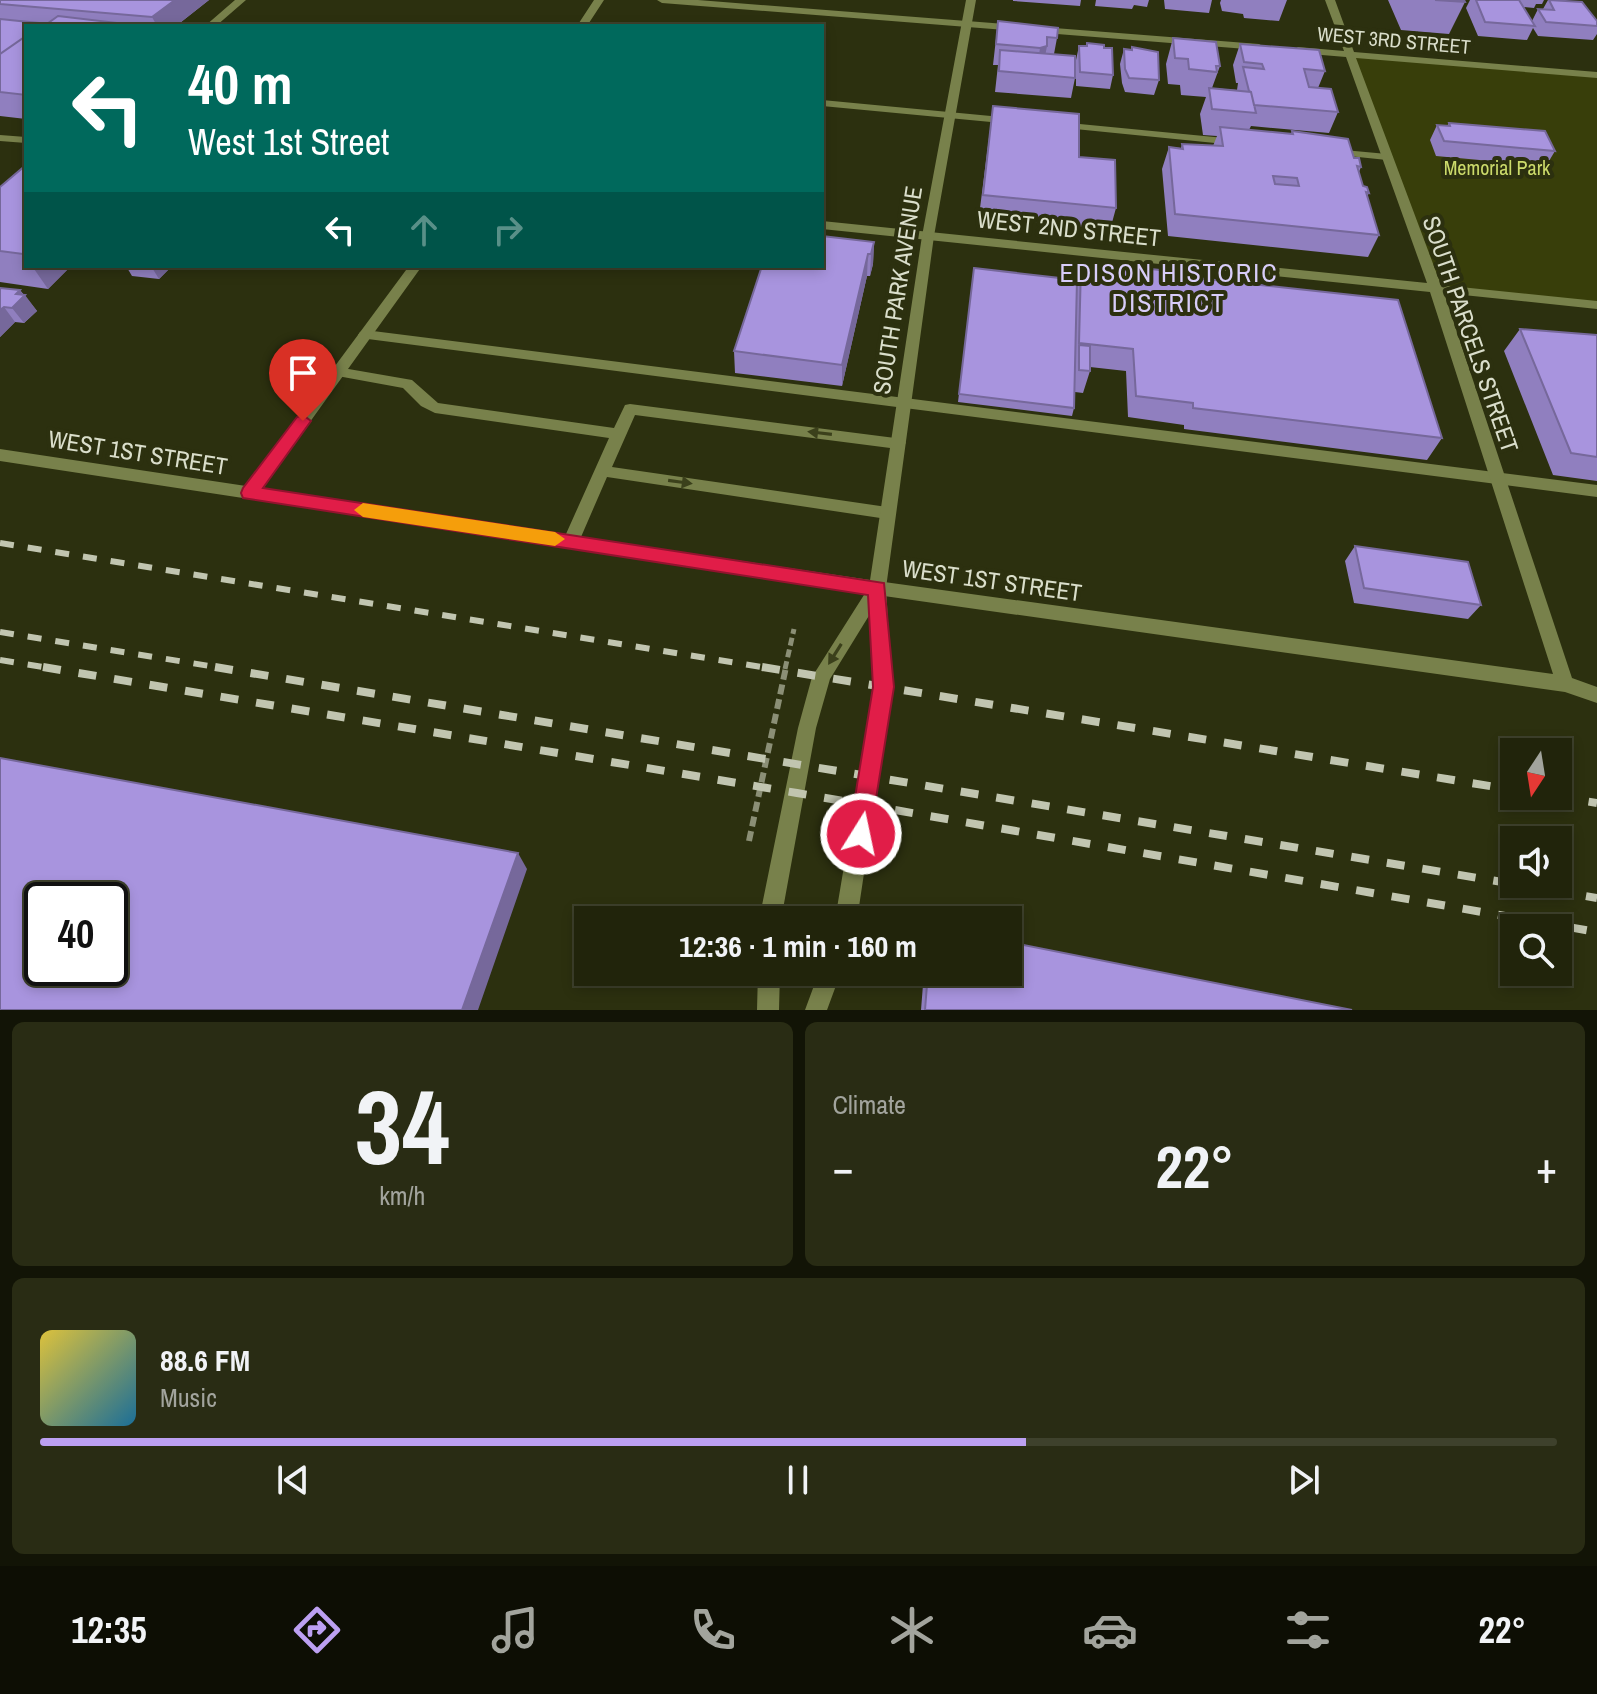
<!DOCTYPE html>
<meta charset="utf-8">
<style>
:root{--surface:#21240b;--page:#292c14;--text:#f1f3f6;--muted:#a2a49d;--line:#3e412c;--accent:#bca0f2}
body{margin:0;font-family:"Archivo Narrow",sans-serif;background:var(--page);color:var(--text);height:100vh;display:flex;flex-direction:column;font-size:30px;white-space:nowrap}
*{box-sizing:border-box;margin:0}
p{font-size:26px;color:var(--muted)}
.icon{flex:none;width:44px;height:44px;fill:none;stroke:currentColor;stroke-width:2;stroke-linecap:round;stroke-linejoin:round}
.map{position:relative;height:1010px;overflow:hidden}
.panel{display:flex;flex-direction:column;gap:12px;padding:12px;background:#121406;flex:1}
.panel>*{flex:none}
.top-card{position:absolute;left:24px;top:24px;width:800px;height:244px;border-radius:0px;box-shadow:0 4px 12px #0003,0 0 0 2px var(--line);background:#00695c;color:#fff;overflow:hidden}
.needle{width:52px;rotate:192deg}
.buttons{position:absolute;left:1500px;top:738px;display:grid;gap:16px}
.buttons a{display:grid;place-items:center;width:72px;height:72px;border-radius:0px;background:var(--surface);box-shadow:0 4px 12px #0003,0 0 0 2px var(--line);font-size:40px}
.speed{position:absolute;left:24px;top:882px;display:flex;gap:16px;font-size:40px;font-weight:700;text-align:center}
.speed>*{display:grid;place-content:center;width:104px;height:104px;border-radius:50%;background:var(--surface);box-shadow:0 4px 12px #0003,0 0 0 2px var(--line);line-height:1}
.speed .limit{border:4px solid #111;border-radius:12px;background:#fff;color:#111}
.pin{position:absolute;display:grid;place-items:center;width:68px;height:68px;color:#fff;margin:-82px -34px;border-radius:50% 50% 50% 0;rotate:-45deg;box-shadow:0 0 8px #0007}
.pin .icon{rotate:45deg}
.me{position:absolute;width:88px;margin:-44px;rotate:10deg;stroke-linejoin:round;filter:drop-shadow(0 0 6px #0008)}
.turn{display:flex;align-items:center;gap:28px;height:168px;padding:0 32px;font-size:36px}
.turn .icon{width:104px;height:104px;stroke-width:2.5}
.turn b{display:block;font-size:56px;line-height:68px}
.lanes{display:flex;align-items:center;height:76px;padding:0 32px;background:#0003;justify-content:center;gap:40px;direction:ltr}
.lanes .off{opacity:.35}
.big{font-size:60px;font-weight:700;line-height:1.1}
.panel .tile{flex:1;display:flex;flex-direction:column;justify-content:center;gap:12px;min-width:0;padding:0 28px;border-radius:12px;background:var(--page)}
.panel .dial{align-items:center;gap:0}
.dial b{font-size:104px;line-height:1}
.song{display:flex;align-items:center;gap:24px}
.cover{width:96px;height:96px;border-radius:12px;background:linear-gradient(135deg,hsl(50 70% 55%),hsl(200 70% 35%))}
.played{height:8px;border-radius:4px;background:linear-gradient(90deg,var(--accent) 65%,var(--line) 65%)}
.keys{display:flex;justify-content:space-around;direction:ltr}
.heat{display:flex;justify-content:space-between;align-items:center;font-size:44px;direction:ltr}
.panel .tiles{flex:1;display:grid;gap:12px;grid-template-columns:1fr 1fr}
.tile:last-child{grid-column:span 2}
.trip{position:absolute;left:574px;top:906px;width:448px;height:80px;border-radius:0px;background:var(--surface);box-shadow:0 4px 12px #0003,0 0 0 2px var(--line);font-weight:700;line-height:80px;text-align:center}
.tab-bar{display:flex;height:128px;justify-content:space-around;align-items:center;background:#0d0e04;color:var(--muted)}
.tab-bar .icon{width:56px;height:56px}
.tab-bar .on{color:var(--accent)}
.tab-bar b{font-size:36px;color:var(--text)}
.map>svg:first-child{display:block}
.green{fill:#383e0a}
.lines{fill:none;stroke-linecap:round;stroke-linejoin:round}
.path-far1{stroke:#8b8f76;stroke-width:5;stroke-dasharray:8 4;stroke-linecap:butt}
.path{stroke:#8b8f76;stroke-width:6;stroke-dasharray:10 5;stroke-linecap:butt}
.service{fill:#78814b;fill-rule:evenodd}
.minor{fill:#78814b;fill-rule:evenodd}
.tertiary{fill:#78814b;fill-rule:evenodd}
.rail-far1{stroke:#c1c5b0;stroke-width:6;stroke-dasharray:14 14;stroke-linecap:butt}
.rail{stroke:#c1c5b0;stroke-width:8;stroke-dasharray:18 18;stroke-linecap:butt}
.wall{fill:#907fbf}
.shaded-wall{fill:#76689b}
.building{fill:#a894de;stroke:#76689b;stroke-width:2;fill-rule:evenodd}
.oneway{fill:#3b401b}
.route{fill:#e11d48;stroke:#92132f;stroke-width:2}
.slow{fill:#f59e0b}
.labels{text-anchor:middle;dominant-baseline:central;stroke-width:8;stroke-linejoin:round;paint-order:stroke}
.far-street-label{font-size:20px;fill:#dadecb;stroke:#2c300f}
.far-park-label{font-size:20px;fill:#ccdb6b;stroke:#2c300f}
.street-label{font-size:24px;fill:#dadecb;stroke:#2c300f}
.neighbourhood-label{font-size:26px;letter-spacing:2px;fill:#d8cdf9;stroke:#2c300f}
</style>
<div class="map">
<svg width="1597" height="1010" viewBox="0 0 1597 1010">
<rect width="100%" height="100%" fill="#2c300f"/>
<path class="green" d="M 1351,54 L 1597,75 L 1597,305 L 1436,290 Z"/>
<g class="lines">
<path class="path-far1" d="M 785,669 L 794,629"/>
<path class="path" d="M 749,841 L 786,667"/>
<path class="service" d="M 822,100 L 1012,118 L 1017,121 L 1012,124 L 822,106 Z
M 1059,122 L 1235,139 L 1241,142 L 1235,145 L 1055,127 L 1055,123 Z
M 1333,149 L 1387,154 L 1393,157 L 1387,160 L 1329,154 L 1327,152 Z
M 365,330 L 1597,485 L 1597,497 L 360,338 L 358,335 L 360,332 Z
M 337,367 L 412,380 L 438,403 L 614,428 L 625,405 L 630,404 L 903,439 L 906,443 L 898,449 L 635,415 L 612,467 L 887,507 L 893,509 L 895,513 L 893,517 L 887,519 L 607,477 L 581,537 L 877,581 L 883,583 L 886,588 L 883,593 L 877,595 L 0,461 L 0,449 L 566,534 L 609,438 L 435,413 L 421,406 L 403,388 L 332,375 L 330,372 Z"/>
<path class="minor" d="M 235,0 L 246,0 L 216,26 L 205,26 Z
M 594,0 L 604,0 L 587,26 L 577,26 Z
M 657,0 L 698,0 L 1259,44 L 1264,47 L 1259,50 L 662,3 Z
M 1325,0 L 1335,0 L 1354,52 L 1597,72 L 1597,78 L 1356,58 L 1441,285 L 1597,301 L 1597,309 L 1444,293 L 1572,678 L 1597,687 L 1597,703 L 1565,692 L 877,595 L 871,593 L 868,588 L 871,583 L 877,581 L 1553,674 L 1430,292 L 822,229 L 822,221 L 1427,283 L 1346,57 L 1298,53 L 1293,50 L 1298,47 L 1344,51 Z
M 0,135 L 26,137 L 26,143 L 0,141 Z
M 409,266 L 422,266 L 256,497 L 244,497 L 242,493 L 244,489 Z"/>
<path class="tertiary" d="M 966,0 L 976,0 L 934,236 L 886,588 L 892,687 L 857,920 L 835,920 L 874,687 L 870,614 L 830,679 L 816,728 L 781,920 L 759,920 L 798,728 L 812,677 L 869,587 L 922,236 Z
M 758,972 L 780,972 L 779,1010 L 757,1010 Z
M 819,972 L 841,972 L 827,1010 L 805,1010 Z"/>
<path class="rail-far1" d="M 0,543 L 774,669
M 0,632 L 228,669
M 0,660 L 55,669"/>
<path class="rail" d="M 43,667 L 797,793 L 1597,932
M 215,667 L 1514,884
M 762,667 L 1514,790
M 1553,796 L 1597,803
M 1515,884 L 1597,898"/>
</g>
<path class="wall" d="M 0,0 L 209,0 L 176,26 L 26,26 L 26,119 L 0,116 Z
M 1013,0 L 1081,0 L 1080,6 L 1013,1 Z
M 1096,0 L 1149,0 L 1147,7 L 1134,5 L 1132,9 L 1095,6 Z
M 1164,0 L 1212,0 L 1209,13 L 1165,9 Z
M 1221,0 L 1287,0 L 1279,21 L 1244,18 L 1243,14 L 1222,11 L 1220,3 Z
M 1388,0 L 1464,0 L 1465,2 L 1449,34 L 1401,30 Z
M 1470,0 L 1544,0 L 1542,4 L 1536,4 L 1534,8 L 1523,7 L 1532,21 L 1538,9 L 1543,9 L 1548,0 L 1558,0 L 1597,21 L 1597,34 L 1593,40 L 1538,36 L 1533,28 L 1527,40 L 1478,36 L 1466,8 Z
M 998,21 L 1057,38 L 1054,54 L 1075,78 L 1071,98 L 995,92 L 998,65 L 993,65 Z
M 1173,38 L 1220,66 L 1212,88 L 1237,90 L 1238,83 L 1236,83 L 1233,65 L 1240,44 L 1325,71 L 1318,88 L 1338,112 L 1329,133 L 1251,126 L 1249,130 L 1291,134 L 1292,131 L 1354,158 L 1361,167 L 1359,172 L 1363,186 L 1369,193 L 1367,197 L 1379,235 L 1368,257 L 1168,236 L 1162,169 L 1169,147 L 1181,148 L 1182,144 L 1213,146 L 1217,136 L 1203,135 L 1200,114 L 1206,97 L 1181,95 L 1180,85 L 1168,84 L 1166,64 Z
M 1087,43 L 1113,75 L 1110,89 L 1076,86 L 1076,60 L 1079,46 L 1086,46 Z
M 1132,47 L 1159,80 L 1154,95 L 1125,92 L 1122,83 L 1120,64 L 1124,49 L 1131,50 Z
M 993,106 L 1079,157 L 1116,208 L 1110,230 L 979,216 Z
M 1449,123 L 1555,151 L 1546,166 L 1436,156 L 1430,140 L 1437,125 L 1447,126 Z
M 26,165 L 26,266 L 71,266 L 48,289 L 0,282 L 0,187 Z
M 874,242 L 873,264 L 870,276 L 867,276 L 842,386 L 735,373 L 734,351 Z
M 126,266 L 172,266 L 159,279 L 132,276 Z
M 1081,266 L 1131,271 L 1132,267 L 1179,276 L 1442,438 L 1427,460 L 1184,429 L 1184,425 L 1128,417 L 1126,371 L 1090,367 L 1090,371 L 1083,393 L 1075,392 L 1074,408 L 1072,416 L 958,402 L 974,268 L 1077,280 Z
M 0,288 L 20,290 L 37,311 L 24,323 L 15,322 L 0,337 Z
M 1520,329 L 1597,335 L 1597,481 L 1553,475 L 1504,351 Z
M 1355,546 L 1481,605 L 1468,619 L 1354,603 L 1345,561 Z
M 924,972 L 1008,972 L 1352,1010 L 921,1010 Z"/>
<path class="shaded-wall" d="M 175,0 L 209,0 L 176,26 L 157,26 L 152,17 Z
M 1047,46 L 1043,67 L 1037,68 L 1040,48 Z
M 874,242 L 873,264 L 870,276 L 871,254 Z
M 868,254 L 867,276 L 842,386 L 842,365 Z
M 32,266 L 71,266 L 48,289 Z
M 151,266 L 172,266 L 159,279 Z
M 20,290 L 24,296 L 25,295 L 37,311 L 24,323 L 12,308 L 16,294 Z
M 4,307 L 15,322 L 0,337 L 0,310 Z
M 518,853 L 527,869 L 478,1010 L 462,1010 Z"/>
<path class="building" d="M 0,0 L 175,0 L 152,17 L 0,4 Z
M 1435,0 L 1464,0 L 1465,2 Z
M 1476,0 L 1519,0 L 1535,26 L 1485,22 Z
M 1549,0 L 1582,2 L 1597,21 L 1597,26 L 1546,22 L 1538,9 L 1554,10 Z
M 58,16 L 126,24 L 122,26 L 44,26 Z
M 0,19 L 48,24 L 44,26 L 26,26 L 26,36 L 0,54 Z
M 998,21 L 1058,28 L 1057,38 L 1047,37 L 1047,46 L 1040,48 L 996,44 Z
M 26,36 L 26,95 L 0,92 L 0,54 Z
M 1173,38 L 1216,42 L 1220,66 L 1216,66 L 1217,72 L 1189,69 L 1188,59 L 1175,58 Z
M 1087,43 L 1104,45 L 1104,48 L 1112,48 L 1113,75 L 1080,72 L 1079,46 L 1087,46 Z
M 1240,44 L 1319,50 L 1325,71 L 1304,69 L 1309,87 L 1331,89 L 1338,112 L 1254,105 L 1251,92 L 1249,91 L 1243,67 L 1264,69 L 1262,64 L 1244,62 Z
M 1132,47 L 1158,52 L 1159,80 L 1129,78 L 1125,69 L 1124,49 L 1132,50 Z
M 1000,50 L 1075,56 L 1075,78 L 999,71 Z
M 1209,88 L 1251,92 L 1256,113 L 1212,109 Z
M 993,106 L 1079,114 L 1079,157 L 1115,160 L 1116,208 L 983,195 Z
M 1449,123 L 1545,131 L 1555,151 L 1444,141 L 1437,125 L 1450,126 Z
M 1220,127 L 1293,134 L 1292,131 L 1348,139 L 1354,158 L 1359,158 L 1361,167 L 1357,166 L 1363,186 L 1367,187 L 1369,193 L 1366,192 L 1379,235 L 1175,214 L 1169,147 L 1183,149 L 1182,144 L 1223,146 ZM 1273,176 L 1297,178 L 1299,186 L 1275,184 Z
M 26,165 L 26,251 L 23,254 L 0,251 L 0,187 Z
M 822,236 L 874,242 L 871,254 L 868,254 L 842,365 L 734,351 L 762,266 L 822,266 Z
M 1081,266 L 1132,271 L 1132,267 L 1179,272 L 1179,276 L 1398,300 L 1442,438 L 1193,408 L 1193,403 L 1136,396 L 1133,349 L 1079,343 Z
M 974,268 L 1077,280 L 1074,408 L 959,394 Z
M 0,288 L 20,290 L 16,294 L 25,295 L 12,308 L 4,307 L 0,310 Z
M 1520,329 L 1597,335 L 1597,457 L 1571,453 Z
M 1079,345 L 1090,346 L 1090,371 L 1079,370 Z
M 1355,546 L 1468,562 L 1481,605 L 1364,588 Z
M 0,758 L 518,853 L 462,1010 L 0,1010 ZM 42,900 L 110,900 L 110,968 L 42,968 Z
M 1008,942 L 1352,1010 L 925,1010 L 928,972 L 1008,972 Z"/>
<defs><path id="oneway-solid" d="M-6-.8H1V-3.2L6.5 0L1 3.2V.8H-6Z" transform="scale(2)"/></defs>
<g class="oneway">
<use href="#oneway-solid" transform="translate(820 433) rotate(-173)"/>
<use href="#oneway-solid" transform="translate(680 482) rotate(8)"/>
<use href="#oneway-solid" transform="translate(835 654) rotate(122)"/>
</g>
<path class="route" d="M 303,415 L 311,421 L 263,488 L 884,583 L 894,687 L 869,842 L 861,845 L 852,842 L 849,834 L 873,687 L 868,595 L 243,498 L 241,493 L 243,488 L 297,417 Z"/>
<path class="slow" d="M 363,503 L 555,532 L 565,539 L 555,546 L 363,517 L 354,510 Z"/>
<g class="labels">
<g class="far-street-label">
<text transform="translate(1394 40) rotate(5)">WEST 3RD STREET</text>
</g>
<g class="far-park-label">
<text x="1497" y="167">Memorial Park</text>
</g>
<g class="street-label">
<text transform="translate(1069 228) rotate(6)">WEST 2ND STREET</text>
<text transform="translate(897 290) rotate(-81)">SOUTH PARK AVENUE</text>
<text transform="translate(1471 334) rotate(71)">SOUTH PARCELS STREET</text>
<text transform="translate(138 452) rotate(9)">WEST 1ST STREET</text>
<text transform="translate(992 580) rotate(8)">WEST 1ST STREET</text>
</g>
<g class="neighbourhood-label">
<text x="1169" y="272">EDISON HISTORIC<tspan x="1169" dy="30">DISTRICT</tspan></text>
</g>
</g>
</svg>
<div class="buttons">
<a><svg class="needle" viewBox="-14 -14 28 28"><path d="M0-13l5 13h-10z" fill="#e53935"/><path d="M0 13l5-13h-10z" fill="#a2a49d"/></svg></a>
<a><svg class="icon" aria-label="sound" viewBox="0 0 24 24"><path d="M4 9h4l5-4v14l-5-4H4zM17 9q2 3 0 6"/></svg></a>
<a><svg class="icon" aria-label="search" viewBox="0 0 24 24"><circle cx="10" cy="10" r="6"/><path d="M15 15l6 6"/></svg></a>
</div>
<div class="speed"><div class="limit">40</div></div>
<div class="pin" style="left:303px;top:421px;background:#d93025"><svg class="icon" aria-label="arrive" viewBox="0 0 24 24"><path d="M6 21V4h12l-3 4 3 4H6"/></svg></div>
<svg class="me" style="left:861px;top:834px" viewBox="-20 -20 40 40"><circle r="17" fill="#e11d48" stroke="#fff" stroke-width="3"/><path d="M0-11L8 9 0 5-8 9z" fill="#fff"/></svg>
<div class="trip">12:36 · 1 min · 160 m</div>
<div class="top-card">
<div class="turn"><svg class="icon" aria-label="left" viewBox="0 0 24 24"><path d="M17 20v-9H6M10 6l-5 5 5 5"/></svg><div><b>40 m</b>West 1st Street</div></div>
<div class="lanes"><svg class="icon" aria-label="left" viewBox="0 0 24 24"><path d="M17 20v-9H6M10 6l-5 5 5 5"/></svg><svg class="icon off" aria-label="ahead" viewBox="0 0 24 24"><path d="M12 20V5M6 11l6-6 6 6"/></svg><svg class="icon off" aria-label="right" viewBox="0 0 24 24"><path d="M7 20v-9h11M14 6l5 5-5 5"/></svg></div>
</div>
</div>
<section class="panel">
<div class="tiles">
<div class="tile dial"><b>34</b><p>km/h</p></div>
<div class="tile"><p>Climate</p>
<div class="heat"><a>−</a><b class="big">22°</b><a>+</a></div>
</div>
<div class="tile">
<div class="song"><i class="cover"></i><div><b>88.6 FM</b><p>Music</p></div></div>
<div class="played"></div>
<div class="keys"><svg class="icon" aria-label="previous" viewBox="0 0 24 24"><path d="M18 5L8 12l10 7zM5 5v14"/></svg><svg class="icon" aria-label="pause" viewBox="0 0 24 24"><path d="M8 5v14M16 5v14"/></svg><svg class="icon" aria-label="next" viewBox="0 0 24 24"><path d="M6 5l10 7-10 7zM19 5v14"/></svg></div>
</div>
</div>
</section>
<nav class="tab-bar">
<b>12:35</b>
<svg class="icon on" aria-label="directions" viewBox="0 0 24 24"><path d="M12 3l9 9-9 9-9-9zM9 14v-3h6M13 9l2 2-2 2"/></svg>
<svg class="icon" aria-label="music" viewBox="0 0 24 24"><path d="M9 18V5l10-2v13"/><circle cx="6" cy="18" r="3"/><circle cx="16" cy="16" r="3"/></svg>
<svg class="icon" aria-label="phone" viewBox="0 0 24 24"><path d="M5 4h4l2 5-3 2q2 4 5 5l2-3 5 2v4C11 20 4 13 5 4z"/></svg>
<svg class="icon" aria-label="climate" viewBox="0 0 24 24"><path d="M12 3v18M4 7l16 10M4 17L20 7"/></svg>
<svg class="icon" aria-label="car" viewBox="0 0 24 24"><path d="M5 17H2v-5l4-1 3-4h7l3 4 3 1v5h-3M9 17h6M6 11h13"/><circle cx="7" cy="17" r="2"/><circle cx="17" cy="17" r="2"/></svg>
<svg class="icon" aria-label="filters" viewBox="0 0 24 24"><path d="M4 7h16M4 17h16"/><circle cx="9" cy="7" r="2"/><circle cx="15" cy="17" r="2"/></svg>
<b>22°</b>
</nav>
